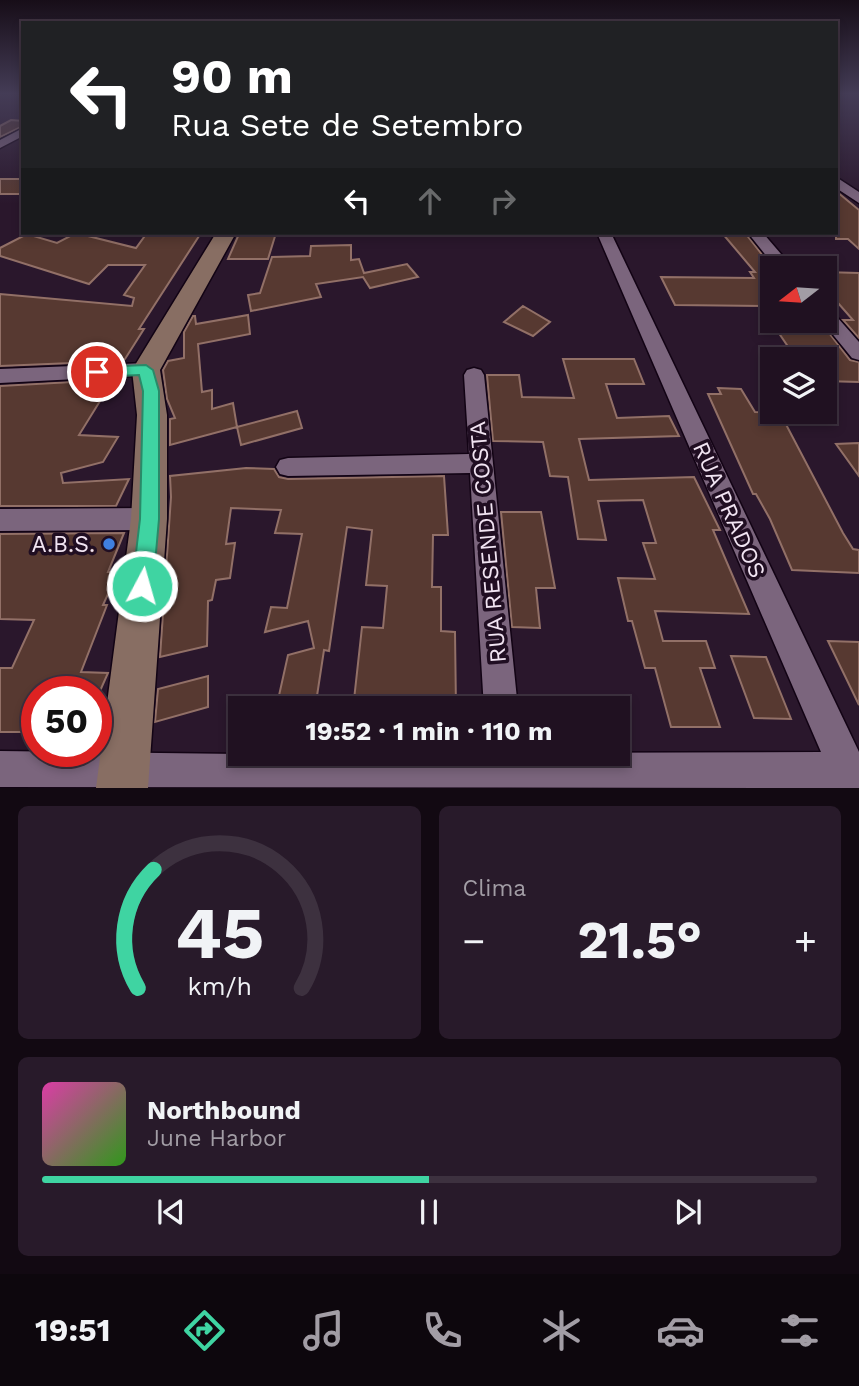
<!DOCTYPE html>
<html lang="pt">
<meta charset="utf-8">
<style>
:root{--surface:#201121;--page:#281a2a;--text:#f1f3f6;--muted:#a29da5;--line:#3d313f;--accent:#3fd4a2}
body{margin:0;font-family:"Work Sans",sans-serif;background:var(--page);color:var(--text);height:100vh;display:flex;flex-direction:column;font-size:26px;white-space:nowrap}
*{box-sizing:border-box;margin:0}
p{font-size:23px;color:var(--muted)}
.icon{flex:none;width:38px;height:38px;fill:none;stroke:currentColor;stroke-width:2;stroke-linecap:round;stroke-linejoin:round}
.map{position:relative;height:788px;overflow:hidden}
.panel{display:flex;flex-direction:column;gap:18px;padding:18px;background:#120912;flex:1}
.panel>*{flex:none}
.guide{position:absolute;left:21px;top:21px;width:817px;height:214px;border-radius:0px;box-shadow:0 4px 10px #0003,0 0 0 2px var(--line);background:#202124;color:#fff;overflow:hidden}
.needle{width:46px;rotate:253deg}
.controls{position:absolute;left:760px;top:256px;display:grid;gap:14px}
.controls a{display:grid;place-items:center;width:77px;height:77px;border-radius:0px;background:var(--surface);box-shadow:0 4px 10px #0003,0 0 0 2px var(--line);font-size:35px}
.speed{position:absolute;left:21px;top:676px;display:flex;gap:14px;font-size:35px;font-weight:700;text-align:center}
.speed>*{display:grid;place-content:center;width:91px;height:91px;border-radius:50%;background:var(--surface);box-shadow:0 4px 10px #0003,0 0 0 2px var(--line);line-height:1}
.speed .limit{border:10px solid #d22;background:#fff;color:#111}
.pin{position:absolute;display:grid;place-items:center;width:60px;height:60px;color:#fff;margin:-30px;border:4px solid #fff;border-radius:50%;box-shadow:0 2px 7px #0007}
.me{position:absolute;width:77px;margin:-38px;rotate:6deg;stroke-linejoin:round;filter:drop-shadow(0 0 5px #0008)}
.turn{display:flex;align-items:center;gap:24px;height:147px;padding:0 35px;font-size:32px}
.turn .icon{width:91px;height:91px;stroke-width:2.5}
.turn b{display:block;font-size:49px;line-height:60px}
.lanes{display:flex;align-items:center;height:66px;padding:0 35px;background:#0003;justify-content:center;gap:35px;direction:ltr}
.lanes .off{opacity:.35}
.big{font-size:52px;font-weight:700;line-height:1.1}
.panel .widget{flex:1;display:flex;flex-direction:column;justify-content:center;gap:10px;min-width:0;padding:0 24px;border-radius:10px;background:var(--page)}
.panel .dial{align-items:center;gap:0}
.dial svg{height:182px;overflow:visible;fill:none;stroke:var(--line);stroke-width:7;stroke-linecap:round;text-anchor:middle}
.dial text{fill:var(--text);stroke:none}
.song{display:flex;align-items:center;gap:21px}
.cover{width:84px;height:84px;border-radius:10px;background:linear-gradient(135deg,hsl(320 70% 55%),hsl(110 70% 35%))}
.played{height:7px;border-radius:4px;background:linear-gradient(90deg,var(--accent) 50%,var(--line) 50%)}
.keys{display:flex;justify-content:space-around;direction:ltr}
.heat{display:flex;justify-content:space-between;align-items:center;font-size:38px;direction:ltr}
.panel .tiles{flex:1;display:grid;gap:18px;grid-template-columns:1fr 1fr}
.widget:last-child{grid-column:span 2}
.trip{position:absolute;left:228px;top:696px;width:402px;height:70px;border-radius:0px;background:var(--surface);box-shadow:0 4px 10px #0003,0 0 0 2px var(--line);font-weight:700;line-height:70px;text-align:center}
.tab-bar{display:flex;height:112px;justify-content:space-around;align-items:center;background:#0d070d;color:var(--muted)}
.tab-bar .icon{width:49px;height:49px}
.tab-bar .selected{color:var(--accent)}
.tab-bar b{font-size:32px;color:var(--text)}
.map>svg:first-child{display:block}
.building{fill:#573931;stroke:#927067;stroke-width:2}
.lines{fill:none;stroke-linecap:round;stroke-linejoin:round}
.street-casing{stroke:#120314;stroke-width:3}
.secondary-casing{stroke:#120314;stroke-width:3}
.street{fill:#7b657d;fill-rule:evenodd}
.secondary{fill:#886e63;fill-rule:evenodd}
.route{fill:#3fd4a2;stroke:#298a69;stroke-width:2}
.shop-dot{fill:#3f7fe0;stroke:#200e22;stroke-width:2.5}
.labels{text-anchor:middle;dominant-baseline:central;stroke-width:7;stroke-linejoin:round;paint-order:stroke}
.near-street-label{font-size:23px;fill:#f1e4f2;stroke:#200e22}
.near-poi-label{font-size:23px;fill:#f1e4f2;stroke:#200e22;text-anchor:end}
</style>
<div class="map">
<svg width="859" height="788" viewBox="0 0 859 788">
<rect width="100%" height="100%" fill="#2a172c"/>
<path class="building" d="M 11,120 L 23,121 L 23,126 L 0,137 L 0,126 Z
M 0,179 L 23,179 L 23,194 L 0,194 Z
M 836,191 L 859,210 L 859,249 L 848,239 L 836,239 Z
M 76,233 L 136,248 L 147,233 L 201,233 L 139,329 L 144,329 L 125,359 L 120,361 L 0,366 L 0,294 L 132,306 L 134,298 L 124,295 L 145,265 L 108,265 L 89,284 L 0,256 L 0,248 L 27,234 L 57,243 Z
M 276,233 L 268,259 L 228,259 L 239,234 Z
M 722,233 L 745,233 L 772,267 L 772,306 L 675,305 L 661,277 L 754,278 L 750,272 L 755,272 Z
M 351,245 L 351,260 L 359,259 L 364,273 L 407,264 L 418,277 L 370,288 L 363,277 L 316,284 L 321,297 L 251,311 L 248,295 L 260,293 L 272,257 L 310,256 L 311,246 Z
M 824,272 L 859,273 L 859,338 L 843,320 L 853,320 L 824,287 Z
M 523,306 L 550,322 L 533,336 L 504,322 Z
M 248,315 L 250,334 L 198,344 L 202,392 L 212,390 L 212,409 L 233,403 L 237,427 L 170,445 L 170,419 L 175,418 L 167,399 L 163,370 L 168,361 L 184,358 L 184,332 L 193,316 L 195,316 L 196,324 Z
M 770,320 L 819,320 L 850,360 L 859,362 L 859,382 L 824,381 L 824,350 L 789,348 Z
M 563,359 L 634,359 L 644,384 L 606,384 L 617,418 L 669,416 L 679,436 L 579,439 L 589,480 L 694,477 L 720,530 L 713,530 L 749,614 L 655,611 L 663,641 L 706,641 L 715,668 L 700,668 L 720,727 L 671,727 L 655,668 L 645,668 L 632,621 L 628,621 L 618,578 L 655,579 L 643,543 L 656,543 L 643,500 L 598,501 L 606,540 L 578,539 L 568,477 L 550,476 L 543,442 L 493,441 L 487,375 L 519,375 L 522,397 L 574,398 Z
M 108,380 L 100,393 L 105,393 L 79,435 L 118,437 L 103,462 L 61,473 L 63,483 L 129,479 L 116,506 L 0,506 L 0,386 Z
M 718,388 L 741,389 L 755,412 L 780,413 L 843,533 L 853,549 L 859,550 L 859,573 L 792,570 L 770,519 L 756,494 L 753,494 L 708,394 L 721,394 Z
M 297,411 L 302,428 L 241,445 L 237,427 Z
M 859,443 L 859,476 L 836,444 Z
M 246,468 L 274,469 L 279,477 L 288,479 L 444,476 L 448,535 L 433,535 L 432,587 L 441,587 L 441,631 L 455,632 L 456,709 L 353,709 L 362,627 L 383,628 L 387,586 L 366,585 L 372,530 L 347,527 L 329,651 L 324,650 L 315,709 L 276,709 L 288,655 L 314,648 L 308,621 L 265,632 L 271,607 L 287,608 L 302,534 L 275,533 L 281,510 L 231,508 L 226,544 L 235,543 L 230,578 L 216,580 L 212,600 L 208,601 L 207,646 L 160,657 L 171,497 L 170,476 Z
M 501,512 L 541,512 L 555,588 L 536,588 L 540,628 L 512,627 Z
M 124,533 L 108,572 L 118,572 L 103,605 L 107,605 L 81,672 L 108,673 L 100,691 L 37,691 L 37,732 L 0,732 L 0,668 L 12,668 L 34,620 L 0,619 L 0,534 Z
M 828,641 L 859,642 L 859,705 Z
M 731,656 L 766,657 L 791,719 L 754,718 Z
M 208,676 L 208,707 L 155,722 L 158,689 Z"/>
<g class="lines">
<defs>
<path id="street" d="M 23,128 L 23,136 L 0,148 L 0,140 Z
M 836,177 L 859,192 L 859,203 L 836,188 Z
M 597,233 L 611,233 L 859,752 L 859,788 L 0,787 L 0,751 L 240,754 L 821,752 Z
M 748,233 L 763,233 L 793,268 L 776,268 Z
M 824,308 L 830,309 L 859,342 L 859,360 L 852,358 L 821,320 L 824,320 Z
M 146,363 L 153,365 L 156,370 L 153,375 L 0,383 L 0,369 Z
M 474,368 L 481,370 L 484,375 L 518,709 L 484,709 L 470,473 L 288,476 L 280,474 L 276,467 L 280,460 L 288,458 L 469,454 L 464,375 L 467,370 Z
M 149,508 L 158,511 L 162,519 L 158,527 L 149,530 L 0,531 L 0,509 Z"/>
<path id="secondary" d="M 216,233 L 236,233 L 160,370 L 167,415 L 167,519 L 148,788 L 96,788 L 131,519 L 137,415 L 132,370 Z"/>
</defs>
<use href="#street" class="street-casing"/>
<use href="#secondary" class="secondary-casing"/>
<use href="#street" class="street"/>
<use href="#secondary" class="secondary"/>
</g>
<linearGradient id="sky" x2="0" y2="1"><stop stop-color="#170d18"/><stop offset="0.46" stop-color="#443c56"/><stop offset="1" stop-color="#443c56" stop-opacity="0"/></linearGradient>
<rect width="859" height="204" fill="url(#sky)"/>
<path class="route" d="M 146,365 L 153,370 L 159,391 L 159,519 L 153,586 L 150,593 L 142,596 L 135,593 L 132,586 L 140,519 L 143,391 L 139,375 L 97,377 L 89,372 L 97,367 Z"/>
<circle class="shop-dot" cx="109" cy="544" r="7"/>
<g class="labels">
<g class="near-street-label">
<text transform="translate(729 510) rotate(66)">RUA PRADOS</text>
<text transform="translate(488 542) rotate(-95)">RUA RESENDE COSTA</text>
</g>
<g class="near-poi-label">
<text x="95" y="544">A.B.S.</text>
</g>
</g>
</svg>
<div class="controls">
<a><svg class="needle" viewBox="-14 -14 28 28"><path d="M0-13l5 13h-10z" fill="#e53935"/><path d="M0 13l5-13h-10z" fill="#a29da5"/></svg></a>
<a><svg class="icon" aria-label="layers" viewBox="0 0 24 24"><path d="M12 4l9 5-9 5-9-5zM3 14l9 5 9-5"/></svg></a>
</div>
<div class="speed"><div class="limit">50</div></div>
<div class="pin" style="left:97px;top:372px;background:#d93025"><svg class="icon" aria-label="arrive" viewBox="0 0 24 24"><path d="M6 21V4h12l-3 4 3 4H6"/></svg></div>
<svg class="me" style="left:142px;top:586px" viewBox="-20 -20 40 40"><circle r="17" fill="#3fd4a2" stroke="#fff" stroke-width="3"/><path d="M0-11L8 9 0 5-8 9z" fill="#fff"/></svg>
<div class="trip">19:52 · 1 min · 110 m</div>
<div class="guide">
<div class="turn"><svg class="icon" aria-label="left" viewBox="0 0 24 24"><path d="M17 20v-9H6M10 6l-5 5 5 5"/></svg><div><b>90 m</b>Rua Sete de Setembro</div></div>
<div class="lanes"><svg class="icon" aria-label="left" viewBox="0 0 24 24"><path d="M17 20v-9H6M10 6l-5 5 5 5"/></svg><svg class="icon off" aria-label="ahead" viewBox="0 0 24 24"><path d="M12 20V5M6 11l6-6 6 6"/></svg><svg class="icon off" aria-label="right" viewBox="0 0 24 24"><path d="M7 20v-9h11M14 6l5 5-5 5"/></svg></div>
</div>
</div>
<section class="panel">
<div class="tiles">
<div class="widget dial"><svg viewBox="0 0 100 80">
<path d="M14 69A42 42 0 1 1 86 69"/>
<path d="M14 69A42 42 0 0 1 21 17" stroke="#3fd4a2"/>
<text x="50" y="56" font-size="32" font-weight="700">45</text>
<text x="50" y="72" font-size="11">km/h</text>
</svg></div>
<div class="widget"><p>Clima</p>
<div class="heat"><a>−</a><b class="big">21.5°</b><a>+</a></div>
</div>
<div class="widget">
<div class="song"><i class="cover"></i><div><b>Northbound</b><p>June Harbor</p></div></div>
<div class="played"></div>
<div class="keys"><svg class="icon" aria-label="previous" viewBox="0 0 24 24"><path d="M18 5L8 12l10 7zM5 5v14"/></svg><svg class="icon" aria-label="pause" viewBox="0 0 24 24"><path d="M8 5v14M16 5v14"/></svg><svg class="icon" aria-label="next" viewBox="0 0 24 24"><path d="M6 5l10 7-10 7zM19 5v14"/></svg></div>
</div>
</div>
</section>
<nav class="tab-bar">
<b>19:51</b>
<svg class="icon selected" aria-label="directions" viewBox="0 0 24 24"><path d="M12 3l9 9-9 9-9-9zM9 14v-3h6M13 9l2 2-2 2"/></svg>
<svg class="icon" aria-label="music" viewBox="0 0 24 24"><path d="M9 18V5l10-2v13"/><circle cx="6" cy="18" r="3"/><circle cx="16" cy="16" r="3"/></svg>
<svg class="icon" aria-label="phone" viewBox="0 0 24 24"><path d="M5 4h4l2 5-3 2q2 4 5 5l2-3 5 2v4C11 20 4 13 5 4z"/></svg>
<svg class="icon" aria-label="climate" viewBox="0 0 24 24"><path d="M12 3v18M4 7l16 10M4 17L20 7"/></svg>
<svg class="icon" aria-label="car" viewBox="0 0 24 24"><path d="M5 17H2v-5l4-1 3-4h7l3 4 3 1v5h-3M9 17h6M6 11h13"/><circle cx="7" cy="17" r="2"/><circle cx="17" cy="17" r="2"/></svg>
<svg class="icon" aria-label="filters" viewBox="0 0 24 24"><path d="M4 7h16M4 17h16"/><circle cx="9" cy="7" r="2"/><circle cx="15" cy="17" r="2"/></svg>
</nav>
